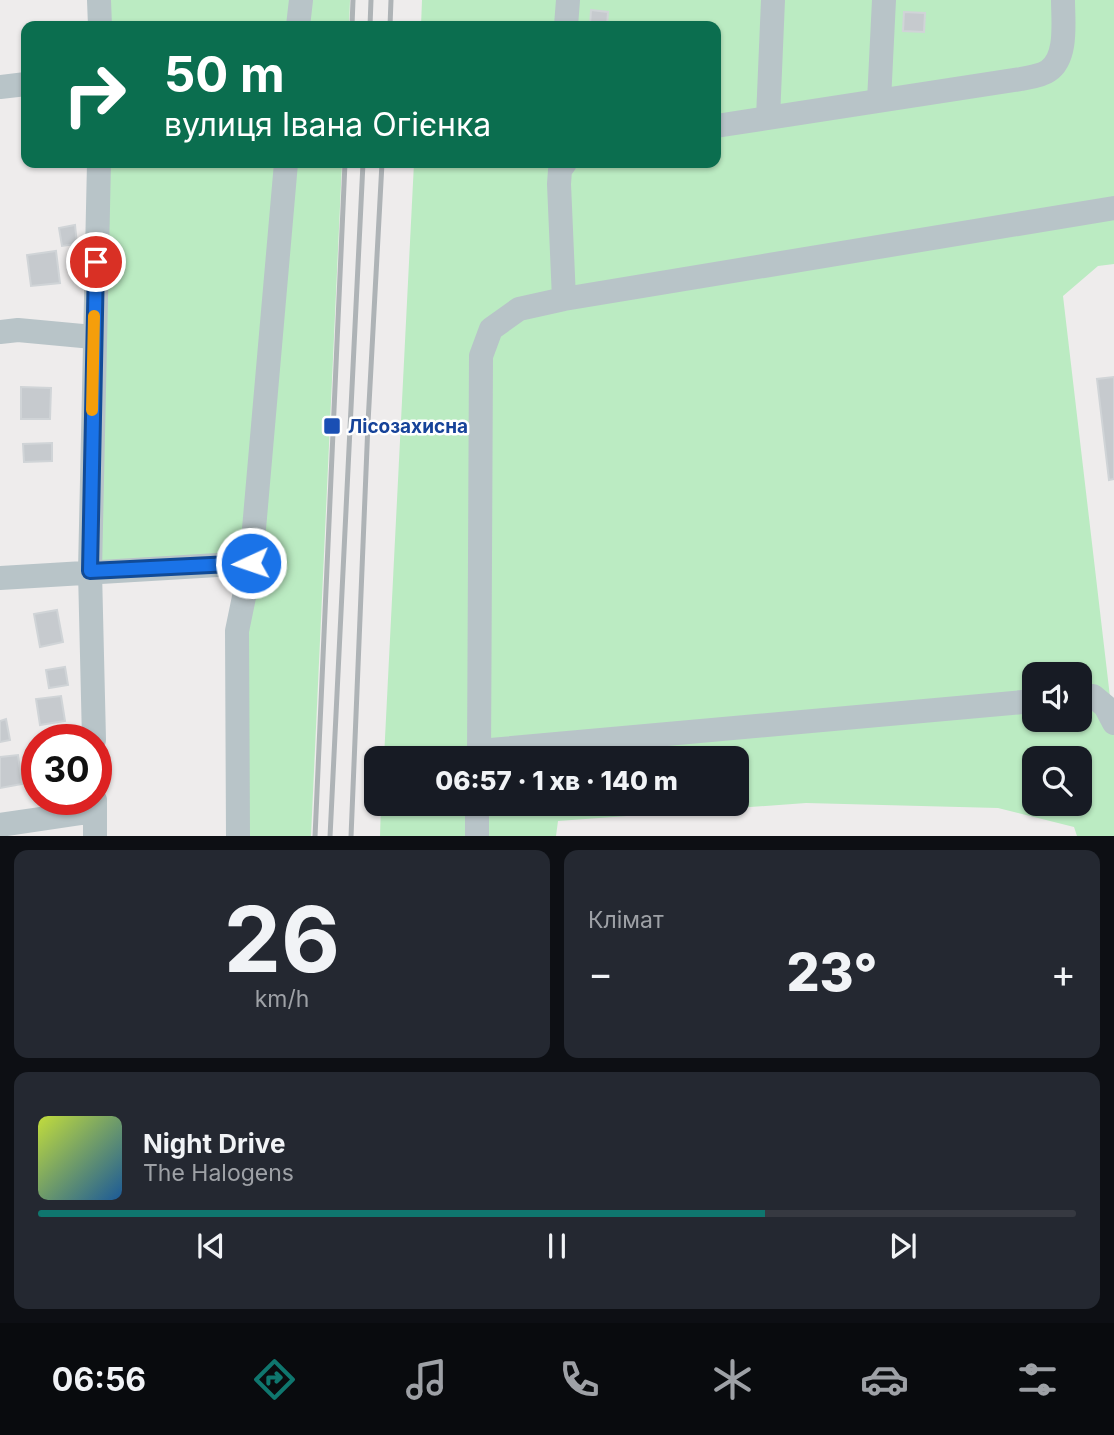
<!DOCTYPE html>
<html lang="uk">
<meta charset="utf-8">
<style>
:root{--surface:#171b24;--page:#242831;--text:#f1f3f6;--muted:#9ea1a6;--line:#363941;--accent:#0f766e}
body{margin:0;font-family:Inter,sans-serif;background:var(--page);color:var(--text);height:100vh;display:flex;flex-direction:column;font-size:26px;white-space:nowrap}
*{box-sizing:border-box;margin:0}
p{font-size:23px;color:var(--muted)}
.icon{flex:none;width:38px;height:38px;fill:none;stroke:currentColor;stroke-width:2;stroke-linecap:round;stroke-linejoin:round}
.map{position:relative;height:836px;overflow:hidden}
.sheet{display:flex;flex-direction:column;gap:14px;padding:14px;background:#0d0f14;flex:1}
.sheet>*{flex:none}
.guide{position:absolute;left:21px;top:21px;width:700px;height:147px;border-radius:14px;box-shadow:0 2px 5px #0004;background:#0b6e4f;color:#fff;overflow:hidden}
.tools{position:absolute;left:1022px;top:662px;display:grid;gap:14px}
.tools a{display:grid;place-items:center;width:70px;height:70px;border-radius:14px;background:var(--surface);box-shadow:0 2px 5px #0004;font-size:35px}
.speed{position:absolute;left:21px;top:724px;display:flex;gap:14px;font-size:35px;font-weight:700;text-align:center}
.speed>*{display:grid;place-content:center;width:91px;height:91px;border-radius:50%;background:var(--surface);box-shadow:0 2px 5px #0004;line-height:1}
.speed .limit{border:10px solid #d22;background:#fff;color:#111}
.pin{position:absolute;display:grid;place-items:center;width:60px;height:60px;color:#fff;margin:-30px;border:4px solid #fff;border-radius:50%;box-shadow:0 2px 7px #0007}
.me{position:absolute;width:77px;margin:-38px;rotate:267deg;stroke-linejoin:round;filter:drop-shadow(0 0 5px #0008)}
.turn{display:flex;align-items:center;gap:24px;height:147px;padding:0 28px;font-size:32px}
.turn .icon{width:91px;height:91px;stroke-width:2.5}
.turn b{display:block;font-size:49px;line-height:60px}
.big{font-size:52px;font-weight:800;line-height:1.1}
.sheet .card{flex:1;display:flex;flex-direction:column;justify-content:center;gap:10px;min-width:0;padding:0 24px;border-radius:14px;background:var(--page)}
.sheet .dial{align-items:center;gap:0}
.dial b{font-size:91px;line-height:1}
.song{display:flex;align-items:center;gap:21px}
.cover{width:84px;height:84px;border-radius:10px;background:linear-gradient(135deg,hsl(70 70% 55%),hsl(210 70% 35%))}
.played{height:7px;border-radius:4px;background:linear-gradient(90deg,var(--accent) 70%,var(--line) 70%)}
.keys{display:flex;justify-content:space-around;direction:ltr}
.heat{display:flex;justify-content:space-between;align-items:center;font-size:38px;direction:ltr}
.sheet .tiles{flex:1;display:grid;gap:14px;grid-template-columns:1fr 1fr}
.card:last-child{grid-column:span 2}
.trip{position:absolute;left:364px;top:746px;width:385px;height:70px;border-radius:14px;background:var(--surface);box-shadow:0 2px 5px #0004;font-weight:800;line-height:70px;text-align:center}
.menu{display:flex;height:112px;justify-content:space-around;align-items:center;background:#090b0e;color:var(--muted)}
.menu .icon{width:49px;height:49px}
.menu .selected{color:var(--accent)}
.menu b{font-size:32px;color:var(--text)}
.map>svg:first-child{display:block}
.green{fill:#bbebc2;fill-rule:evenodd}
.building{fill:#c6cace;stroke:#d0d4d7;stroke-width:2}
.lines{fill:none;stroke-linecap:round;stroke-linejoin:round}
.minor{stroke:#b8c4c8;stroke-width:24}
.rail{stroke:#aeb3b6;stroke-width:5}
.route-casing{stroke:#114b97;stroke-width:18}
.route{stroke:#1a73e8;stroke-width:12}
.slow{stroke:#f59e0b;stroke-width:12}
.transit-dot{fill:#1a4fb4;stroke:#fff;stroke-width:2.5}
.labels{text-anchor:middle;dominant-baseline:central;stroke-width:5;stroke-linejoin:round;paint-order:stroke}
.transit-label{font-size:19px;font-weight:bold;fill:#164399;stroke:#fff;text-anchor:start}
</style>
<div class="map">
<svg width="1114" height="837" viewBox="0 0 1114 837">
<rect width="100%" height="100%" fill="#eeecec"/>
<path class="green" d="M 109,0 L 350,0 L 349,26 L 110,26 Z
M 422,0 L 1114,0 L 1114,264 L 1098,266 L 1063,296 L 1114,731 L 1114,836 L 1077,836 L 1074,827 L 998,808 L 806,803 L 558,821 L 556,836 L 380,837 L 381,803 L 737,803 L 737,758 L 384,758 L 414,163 L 716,163 L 716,26 L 421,26 ZM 1034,674 L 1080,674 L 1080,719 L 1034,719 ZM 1034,758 L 1080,758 L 1080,803 L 1034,803 Z
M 109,163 L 342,163 L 311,836 L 232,836 L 246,555 L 98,563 Z"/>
<path class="building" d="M 591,10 L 608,12 L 607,26 L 590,26 Z
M 904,12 L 925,13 L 924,32 L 903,31 Z
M 75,225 L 77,244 L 62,246 L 59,228 Z
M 56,251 L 60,283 L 31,286 L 27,255 Z
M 1114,377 L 1114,479 L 1109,480 L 1097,379 Z
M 21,387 L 51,388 L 50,419 L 21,419 Z
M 52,443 L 52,461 L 24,462 L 23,444 Z
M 57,610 L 63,642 L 40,647 L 34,614 Z
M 65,667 L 68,685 L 49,688 L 46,670 Z
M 61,696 L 65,721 L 40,725 L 36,699 Z
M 6,719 L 10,740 L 0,742 L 0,721 Z
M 18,755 L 22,784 L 0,788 L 0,757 Z"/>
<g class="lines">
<path class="minor" d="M 99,0 L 100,26
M 298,26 L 301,0
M 566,26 L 568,0
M 0,87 L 26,84
M 879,101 L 884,0
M 768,118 L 773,0
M 716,126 L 1021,79 C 1030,77 1041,76 1048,71 C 1068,58 1063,21 1063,0
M 564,299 L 559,184 L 560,170 L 565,163
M 0,332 L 18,330 L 93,337
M 0,578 L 251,563
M 1093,696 L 1105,706 L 1114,723
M 94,740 L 90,571 L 99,163
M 479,751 L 1034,701
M 479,758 L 481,356 L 491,329 L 519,309 L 564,299 L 1114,208
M 0,825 L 95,811
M 95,837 L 95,800
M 238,837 L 237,631 L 251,563 L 286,163
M 477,837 L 477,803"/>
<path class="rail" d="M 352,26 L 353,0
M 370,26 L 371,0
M 390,26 L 391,0
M 315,837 L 345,163
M 330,837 L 363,163
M 351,837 L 368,423 L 382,163"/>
</g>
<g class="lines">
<defs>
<path id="route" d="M 96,262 L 90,571 L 251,563"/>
</defs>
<use href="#route" class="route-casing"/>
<use href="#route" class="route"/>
<path class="slow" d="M 92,410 L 94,316"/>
</g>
<rect class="transit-dot" x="323" y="417" width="18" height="18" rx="3.5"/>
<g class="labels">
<g class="transit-label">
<text x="348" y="426">Лісозахисна</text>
</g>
</g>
</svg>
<div class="tools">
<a><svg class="icon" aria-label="sound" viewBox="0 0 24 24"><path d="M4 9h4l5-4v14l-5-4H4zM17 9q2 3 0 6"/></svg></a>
<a><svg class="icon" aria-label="search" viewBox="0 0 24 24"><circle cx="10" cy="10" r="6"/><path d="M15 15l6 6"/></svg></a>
</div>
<div class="speed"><div class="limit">30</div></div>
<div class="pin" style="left:96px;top:262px;background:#d93025"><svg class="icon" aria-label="arrive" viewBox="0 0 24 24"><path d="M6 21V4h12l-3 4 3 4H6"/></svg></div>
<svg class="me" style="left:251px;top:563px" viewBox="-20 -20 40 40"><circle r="17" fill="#1a73e8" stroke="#fff" stroke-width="3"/><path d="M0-11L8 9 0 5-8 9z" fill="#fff"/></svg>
<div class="trip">06:57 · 1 хв · 140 m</div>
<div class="guide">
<div class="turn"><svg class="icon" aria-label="right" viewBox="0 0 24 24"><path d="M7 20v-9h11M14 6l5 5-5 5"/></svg><div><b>50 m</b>вулиця Івана Огієнка</div></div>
</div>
</div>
<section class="sheet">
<div class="tiles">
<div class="card dial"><b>26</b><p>km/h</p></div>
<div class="card"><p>Клімат</p>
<div class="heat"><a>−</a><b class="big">23°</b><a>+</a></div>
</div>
<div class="card">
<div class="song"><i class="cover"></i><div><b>Night Drive</b><p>The Halogens</p></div></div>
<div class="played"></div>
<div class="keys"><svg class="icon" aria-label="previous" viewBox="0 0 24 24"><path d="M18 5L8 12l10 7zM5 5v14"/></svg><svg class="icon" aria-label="pause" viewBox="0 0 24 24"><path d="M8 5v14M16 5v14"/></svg><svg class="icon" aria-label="next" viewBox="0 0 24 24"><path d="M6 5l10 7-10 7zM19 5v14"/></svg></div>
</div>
</div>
</section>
<nav class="menu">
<b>06:56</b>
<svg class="icon selected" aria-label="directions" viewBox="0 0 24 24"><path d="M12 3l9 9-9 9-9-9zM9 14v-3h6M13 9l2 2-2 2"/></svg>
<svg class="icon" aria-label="music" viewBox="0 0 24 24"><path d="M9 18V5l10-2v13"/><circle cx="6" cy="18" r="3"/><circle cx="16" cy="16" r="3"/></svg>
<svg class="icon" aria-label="phone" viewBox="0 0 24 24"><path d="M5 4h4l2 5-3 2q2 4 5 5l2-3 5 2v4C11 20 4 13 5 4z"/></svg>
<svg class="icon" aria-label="climate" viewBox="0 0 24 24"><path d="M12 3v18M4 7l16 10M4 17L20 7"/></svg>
<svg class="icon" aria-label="car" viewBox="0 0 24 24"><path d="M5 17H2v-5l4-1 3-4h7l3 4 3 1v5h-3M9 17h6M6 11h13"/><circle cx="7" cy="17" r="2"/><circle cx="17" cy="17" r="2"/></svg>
<svg class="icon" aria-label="filters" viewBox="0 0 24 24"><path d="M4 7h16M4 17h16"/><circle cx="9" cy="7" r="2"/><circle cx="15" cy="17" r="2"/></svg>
</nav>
